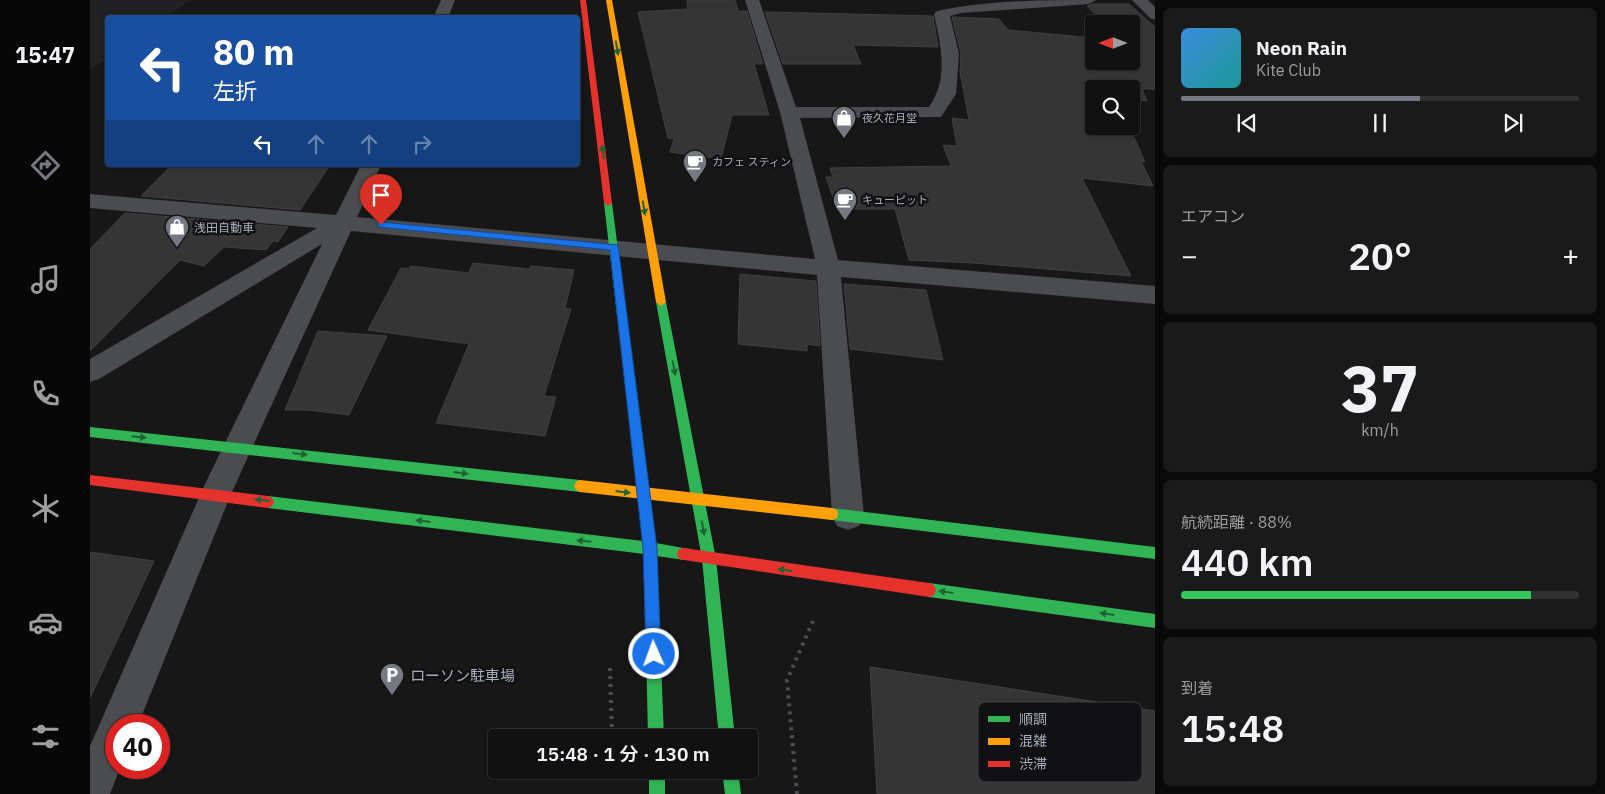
<!DOCTYPE html>
<html lang="ja">
<meta charset="utf-8">
<style>
:root{--surface:#111;--page:#1a1a1a;--text:#f1f3f6;--muted:#9c9d9f;--line:#303131;--accent:#757880}
body{margin:0;font-family:"IBM Plex Sans","Noto Sans JP",sans-serif;background:var(--page);color:var(--text);height:100vh;display:flex;flex-direction:column;font-size:19px;white-space:nowrap}
*{box-sizing:border-box;margin:0}
p{font-size:16px;color:var(--muted)}
.icon{flex:none;width:28px;height:28px;fill:none;stroke:currentColor;stroke-width:2;stroke-linecap:round;stroke-linejoin:round}
.map{position:relative;flex:1;overflow:hidden}
.drawer{display:flex;flex-direction:column;gap:8px;padding:8px;background:#090909;width:450px}
.drawer>*{flex:none}
.guide{position:absolute;left:15px;top:15px;width:475px;height:152px;border-radius:5px;box-shadow:0 1px 4px #0004,0 0 0 1px var(--line);background:#1a4fa0;color:#fff;overflow:hidden}
.needle{width:32px;rotate:270deg}
.buttons{position:absolute;left:995px;top:15px;display:grid;gap:10px}
.buttons a{display:grid;place-items:center;width:55px;height:55px;border-radius:5px;background:var(--surface);box-shadow:0 1px 4px #0004,0 0 0 1px var(--line);font-size:25px}
.speed{position:absolute;left:15px;top:714px;display:flex;gap:10px;font-size:25px;font-weight:700;text-align:center}
.speed>*{display:grid;place-content:center;width:65px;height:65px;border-radius:50%;background:var(--surface);box-shadow:0 1px 4px #0004,0 0 0 1px var(--line);line-height:1}
.speed .limit{border:8px solid #d22;background:#fff;color:#111}
.pin{position:absolute;display:grid;place-items:center;width:42px;height:42px;color:#fff;margin:-51px -21px;border-radius:50% 50% 50% 0;rotate:-45deg;box-shadow:0 0 5px #0007}
.pin .icon{rotate:45deg}
.me{position:absolute;width:55px;margin:-28px;rotate:358deg;stroke-linejoin:round;filter:drop-shadow(0 0 4px #0008)}
.turn{display:flex;align-items:center;gap:18px;height:105px;padding:0 25px;font-size:22px}
.turn .icon{width:65px;height:65px;stroke-width:2.5}
.turn b{display:block;font-size:35px;line-height:42px}
.lanes{display:flex;align-items:center;height:48px;padding:0 25px;background:#0003;justify-content:center;gap:25px;direction:ltr}
.lanes .off{opacity:.35}
.big{font-size:38px;font-weight:600;line-height:1.1}
.drawer .widget{flex:1;display:flex;flex-direction:column;justify-content:center;gap:8px;min-width:0;padding:0 18px;border-radius:8px;background:var(--page)}
.drawer .dial{align-items:center;gap:0}
.dial b{font-size:65px;line-height:1}
.song{display:flex;align-items:center;gap:15px}
.cover{width:60px;height:60px;border-radius:8px;background:linear-gradient(135deg,hsl(210 70% 55%),hsl(180 70% 35%))}
.played{height:5px;border-radius:2px;background:linear-gradient(90deg,var(--accent) 60%,var(--line) 60%)}
.keys{display:flex;justify-content:space-around;direction:ltr}
.heat{display:flex;justify-content:space-between;align-items:center;font-size:28px;direction:ltr}
.charge{height:8px;border-radius:4px;background:linear-gradient(90deg,#34c759 88%,var(--line) 0)}
.trip{position:absolute;left:398px;top:729px;width:270px;height:50px;border-radius:5px;background:var(--surface);box-shadow:0 1px 4px #0004,0 0 0 1px var(--line);font-weight:600;line-height:50px;text-align:center}
main{display:flex;flex:1;min-height:0}
.tab-bar{display:flex;flex-direction:column;width:90px;justify-content:space-around;align-items:center;background:#070707;color:var(--muted)}
.tab-bar .icon{width:35px;height:35px}
.tab-bar .selected{color:var(--accent)}
.tab-bar b{font-size:22px;color:var(--text)}
.map>svg:first-child{display:block}
.built{fill:#212123}
.building{fill:#353536;stroke:#3f4043}
.lines{fill:none;stroke-linecap:round;stroke-linejoin:round}
.path{stroke:#4d4e52;stroke-width:4;stroke-dasharray:3 5;stroke-linecap:butt}
.street{fill:#4b4c50;fill-rule:evenodd}
.fast{fill:#30b455;fill-rule:evenodd}
.slow{fill:#ff9f0a;fill-rule:evenodd}
.jam{fill:#e5322d;fill-rule:evenodd}
.oneway{fill:#206234}
.route{fill:#1a73e8;stroke:#114b97}
.labels{text-anchor:middle;dominant-baseline:central;stroke-width:5;stroke-linejoin:round;paint-order:stroke}
.far-poi-label{font-size:11px;fill:#a8adb8;stroke:#111113;text-anchor:start}
.poi-label{font-size:12px;fill:#a8adb8;stroke:#111113;text-anchor:start}
.near-poi-label{font-size:15px;fill:#a8adb8;stroke:#111113;text-anchor:start}
.key{fill:#111113;stroke:#3e4045;stroke-width:1}
.key-label{font-size:14px;fill:#a8adb8}
</style>
<main>
<nav class="tab-bar">
<b>15:47</b>
<svg class="icon selected" aria-label="directions" viewBox="0 0 24 24"><path d="M12 3l9 9-9 9-9-9zM9 14v-3h6M13 9l2 2-2 2"/></svg>
<svg class="icon" aria-label="music" viewBox="0 0 24 24"><path d="M9 18V5l10-2v13"/><circle cx="6" cy="18" r="3"/><circle cx="16" cy="16" r="3"/></svg>
<svg class="icon" aria-label="phone" viewBox="0 0 24 24"><path d="M5 4h4l2 5-3 2q2 4 5 5l2-3 5 2v4C11 20 4 13 5 4z"/></svg>
<svg class="icon" aria-label="climate" viewBox="0 0 24 24"><path d="M12 3v18M4 7l16 10M4 17L20 7"/></svg>
<svg class="icon" aria-label="car" viewBox="0 0 24 24"><path d="M5 17H2v-5l4-1 3-4h7l3 4 3 1v5h-3M9 17h6M6 11h13"/><circle cx="7" cy="17" r="2"/><circle cx="17" cy="17" r="2"/></svg>
<svg class="icon" aria-label="filters" viewBox="0 0 24 24"><path d="M4 7h16M4 17h16"/><circle cx="9" cy="7" r="2"/><circle cx="15" cy="17" r="2"/></svg>
</nav>
<div class="map">
<svg width="1065" height="794" viewBox="0 0 1065 794">
<rect width="100%" height="100%" fill="#171717"/>
<path class="built" d="M 0,0 L 100,0 L 77,17 L 18,18 L 17,59 L 0,70 Z"/>
<path class="building" d="M 597,0 L 645,0 L 648,11 L 657,11 L 673,64 L 664,64 L 679,115 L 642,115 L 631,159 L 580,152 L 584,139 L 578,138 L 548,12 L 598,9 Z
M 1003,4 L 1039,4 L 1065,27 L 1065,89 L 1052,89 L 1057,101 L 1041,99 L 1041,89 L 1004,89 L 1004,126 L 1039,126 L 1055,162 L 1051,161 L 1063,186 L 992,178 L 1041,276 L 884,263 L 819,260 L 805,209 L 747,209 L 736,177 L 743,177 L 740,168 L 861,166 L 853,145 L 867,146 L 862,118 L 879,120 L 870,72 L 871,54 L 862,17 L 909,19 L 918,30 L 1004,38 L 1004,61 L 1041,61 L 1041,24 L 1014,24 L 997,6 Z
M 675,12 L 843,16 L 848,47 L 763,45 L 771,64 L 693,64 Z
M 82,165 L 240,165 L 210,210 L 51,196 Z
M 35,213 L 198,227 L 188,242 L 183,241 L 176,250 L 134,247 L 114,266 L 90,260 L 0,351 L 0,249 Z
M 383,263 L 440,269 L 441,266 L 484,270 L 475,308 L 481,309 L 454,396 L 466,397 L 455,436 L 346,423 L 379,344 L 278,330 L 311,268 L 319,269 L 321,266 L 379,273 Z
M 650,274 L 726,281 L 730,346 L 717,344 L 717,351 L 648,344 Z
M 754,284 L 836,290 L 853,360 L 760,349 Z
M 228,331 L 297,336 L 259,415 L 218,410 L 195,410 Z
M 0,552 L 64,561 L 0,698 Z
M 780,667 L 1065,711 L 1065,794 L 787,794 Z"/>
<g class="lines">
<path class="path" d="M 520,668 L 522,738
M 707,794 L 697,680 L 723,621"/>
<path class="street" d="M 351,0 L 365,0 L 358,18 L 343,18 Z
M 655,0 L 669,0 L 706,107 L 839,107 C 859,78 851,46 844,14 L 847,11 C 898,0 954,0 1006,0 L 999,4 L 871,13 L 860,16 L 869,54 L 866,94 L 851,117 L 710,118 L 748,260 L 1065,286 L 1065,304 L 751,277 L 774,516 L 769,526 L 758,530 L 747,526 L 742,516 L 727,275 L 261,231 L 141,494 L 48,725 L 26,725 L 26,768 L 30,768 L 20,794 L 0,794 L 0,746 L 115,484 L 232,244 L 9,379 L 0,382 L 0,359 L 227,228 L 0,208 L 0,194 L 246,215 L 271,165 L 291,165 L 267,217 L 725,259 L 690,112 Z
M 1042,0 L 1058,0 L 1065,7 L 1065,20 L 1060,18 Z"/>
<path class="fast" d="M 518,200 L 522,203 L 566,543 L 599,549 L 601,554 L 599,559 L 594,560 L 567,556 L 574,738 L 558,738 L 554,554 L 178,508 L 174,506 L 172,502 L 174,498 L 178,496 L 553,541 L 514,203 Z
M 571,298 L 576,302 L 626,559 L 645,738 L 629,738 L 612,559 L 566,302 Z
M 0,427 L 490,480 L 494,482 L 496,486 L 494,490 L 490,492 L 0,437 Z
M 742,508 L 1065,547 L 1065,559 L 742,520 L 737,518 L 736,514 L 737,510 Z
M 839,583 L 1065,614 L 1065,628 L 839,597 L 834,595 L 832,590 L 834,585 Z
M 559,770 L 575,770 L 575,794 L 559,794 Z
M 632,770 L 648,770 L 651,794 L 635,794 Z"/>
<path class="slow" d="M 516,0 L 522,0 L 576,302 L 571,306 L 566,302 Z
M 490,480 L 742,508 L 747,510 L 748,514 L 747,518 L 742,520 L 490,492 L 486,490 L 484,486 L 486,482 Z"/>
<path class="jam" d="M 490,0 L 496,0 L 522,203 L 518,206 L 514,203 Z
M 0,475 L 178,496 L 182,498 L 184,502 L 182,506 L 178,508 L 0,485 Z
M 594,548 L 839,583 L 844,585 L 846,590 L 844,595 L 839,597 L 594,560 L 589,559 L 587,554 L 589,549 Z"/>
</g>
<defs><path id="oneway-solid" d="M-6-.8H1V-3.2L6.5 0L1 3.2V.8H-6Z" transform="scale(1.25)"/></defs>
<g class="oneway">
<use href="#oneway-solid" transform="translate(527 48) rotate(80)"/>
<use href="#oneway-solid" transform="translate(513 152) rotate(-97)"/>
<use href="#oneway-solid" transform="translate(554 208) rotate(80)"/>
<use href="#oneway-solid" transform="translate(584 368) rotate(79)"/>
<use href="#oneway-solid" transform="translate(49 437) rotate(6)"/>
<use href="#oneway-solid" transform="translate(210 454) rotate(7)"/>
<use href="#oneway-solid" transform="translate(371 473) rotate(7)"/>
<use href="#oneway-solid" transform="translate(533 492) rotate(7)"/>
<use href="#oneway-solid" transform="translate(172 500) rotate(-173)"/>
<use href="#oneway-solid" transform="translate(333 521) rotate(-173)"/>
<use href="#oneway-solid" transform="translate(613 528) rotate(80)"/>
<use href="#oneway-solid" transform="translate(494 541) rotate(-174)"/>
<use href="#oneway-solid" transform="translate(695 570) rotate(-172)"/>
<use href="#oneway-solid" transform="translate(856 592) rotate(-172)"/>
<use href="#oneway-solid" transform="translate(1017 614) rotate(-172)"/>
</g>
<path class="route" d="M 291,222 L 528,245 L 567,548 L 571,654 L 569,659 L 564,661 L 559,659 L 556,654 L 553,548 L 520,250 L 288,227 L 288,223 Z"/>
<defs>
<symbol id="shop-pin" viewBox="-11 -11 22 30"><path d="M0 17L-7.5 6A9.5 9.5 0 1 1 7.5 6Z" fill="#757880" stroke="#111113"/><path d="M-5-2.5h2.3a2.7 3.5 0 0 1 5.4 0H5L5.5 6h-11ZM-1.5-2.5h3a1.5 2.3 0 0 0-3 0Z" fill="#fff"/></symbol>
<symbol id="cafe-pin" viewBox="-11 -11 22 30"><path d="M0 17L-7.5 6A9.5 9.5 0 1 1 7.5 6Z" fill="#757880" stroke="#111113"/><path d="M-5.5-4.5H6V0H3Q3 3.5 0 3.5H-2.5Q-5.5 3.5-5.5 0ZM3-3.2v2h1.7v-2ZM-6 4.5H4V6H-6Z" fill="#fff"/></symbol>
<symbol id="parking-pin" viewBox="-11 -11 22 30"><path d="M0 17L-7.5 6A9.5 9.5 0 1 1 7.5 6Z" fill="#757880" stroke="#111113"/><path d="M-3.5-5.5H1a3.5 3.5 0 0 1 0 7H-1V5.5H-3.5ZM-1-3.4V-.6H.8a1.4 1.4 0 0 0 0-2.8Z" fill="#fff"/></symbol>
</defs>
<g fill-rule="evenodd">
<use href="#shop-pin" x="740" y="104" width="28" height="38"/>
<use href="#cafe-pin" x="591" y="148" width="28" height="38"/>
<use href="#cafe-pin" x="741" y="186" width="28" height="38"/>
<use href="#shop-pin" x="73" y="213" width="28" height="38"/>
<use href="#parking-pin" x="288" y="661" width="28" height="38"/>
</g>
<g class="labels">
<g class="far-poi-label">
<text x="772" y="118">夜久花月堂</text>
<text x="622" y="162">カフェ スティン</text>
<text x="772" y="200">キューピット</text>
</g>
<g class="poi-label">
<text x="104" y="227">浅田自動車</text>
</g>
<g class="near-poi-label">
<text x="320" y="675">ローソン駐車場</text>
</g>
</g>
<rect x="888" y="702" width="164" height="80" rx="8" class="key"/>
<rect x="898" y="716" width="22" height="6" fill="#30b455"/>
<rect x="898" y="738" width="22" height="7" fill="#ff9f0a"/>
<rect x="898" y="761" width="22" height="6" fill="#e5322d"/>
<g class="key-label">
<text x="929" y="724">順調</text>
<text x="929" y="746">混雑</text>
<text x="929" y="769">渋滞</text>
</g>
</svg>
<div class="buttons">
<a><svg class="needle" viewBox="-14 -14 28 28"><path d="M0-13l5 13h-10z" fill="#e53935"/><path d="M0 13l5-13h-10z" fill="#9c9d9f"/></svg></a>
<a><svg class="icon" aria-label="search" viewBox="0 0 24 24"><circle cx="10" cy="10" r="6"/><path d="M15 15l6 6"/></svg></a>
</div>
<div class="speed"><div class="limit">40</div></div>
<div class="pin" style="left:291px;top:225px;background:#d93025"><svg class="icon" aria-label="arrive" viewBox="0 0 24 24"><path d="M6 21V4h12l-3 4 3 4H6"/></svg></div>
<svg class="me" style="left:564px;top:654px" viewBox="-20 -20 40 40"><circle r="17" fill="#1a73e8" stroke="#fff" stroke-width="3"/><path d="M0-11L8 9 0 5-8 9z" fill="#fff"/></svg>
<div class="trip">15:48 · 1 分 · 130 m</div>
<div class="guide">
<div class="turn"><svg class="icon" aria-label="left" viewBox="0 0 24 24"><path d="M17 20v-9H6M10 6l-5 5 5 5"/></svg><div><b>80 m</b>左折</div></div>
<div class="lanes"><svg class="icon" aria-label="left" viewBox="0 0 24 24"><path d="M17 20v-9H6M10 6l-5 5 5 5"/></svg><svg class="icon off" aria-label="ahead" viewBox="0 0 24 24"><path d="M12 20V5M6 11l6-6 6 6"/></svg><svg class="icon off" aria-label="ahead" viewBox="0 0 24 24"><path d="M12 20V5M6 11l6-6 6 6"/></svg><svg class="icon off" aria-label="right" viewBox="0 0 24 24"><path d="M7 20v-9h11M14 6l5 5-5 5"/></svg></div>
</div>
</div>
<section class="drawer">
<div class="widget">
<div class="song"><i class="cover"></i><div><b>Neon Rain</b><p>Kite Club</p></div></div>
<div class="played"></div>
<div class="keys"><svg class="icon" aria-label="previous" viewBox="0 0 24 24"><path d="M18 5L8 12l10 7zM5 5v14"/></svg><svg class="icon" aria-label="pause" viewBox="0 0 24 24"><path d="M8 5v14M16 5v14"/></svg><svg class="icon" aria-label="next" viewBox="0 0 24 24"><path d="M6 5l10 7-10 7zM19 5v14"/></svg></div>
</div>
<div class="widget"><p>エアコン</p>
<div class="heat"><a>−</a><b class="big">20°</b><a>+</a></div>
</div>
<div class="widget dial"><b>37</b><p>km/h</p></div>
<div class="widget"><p>航続距離 · 88%</p><b class="big">440 km</b><div class="charge"></div></div>
<div class="widget"><p>到着</p><b class="big">15:48</b></div>
</section>
</main>
